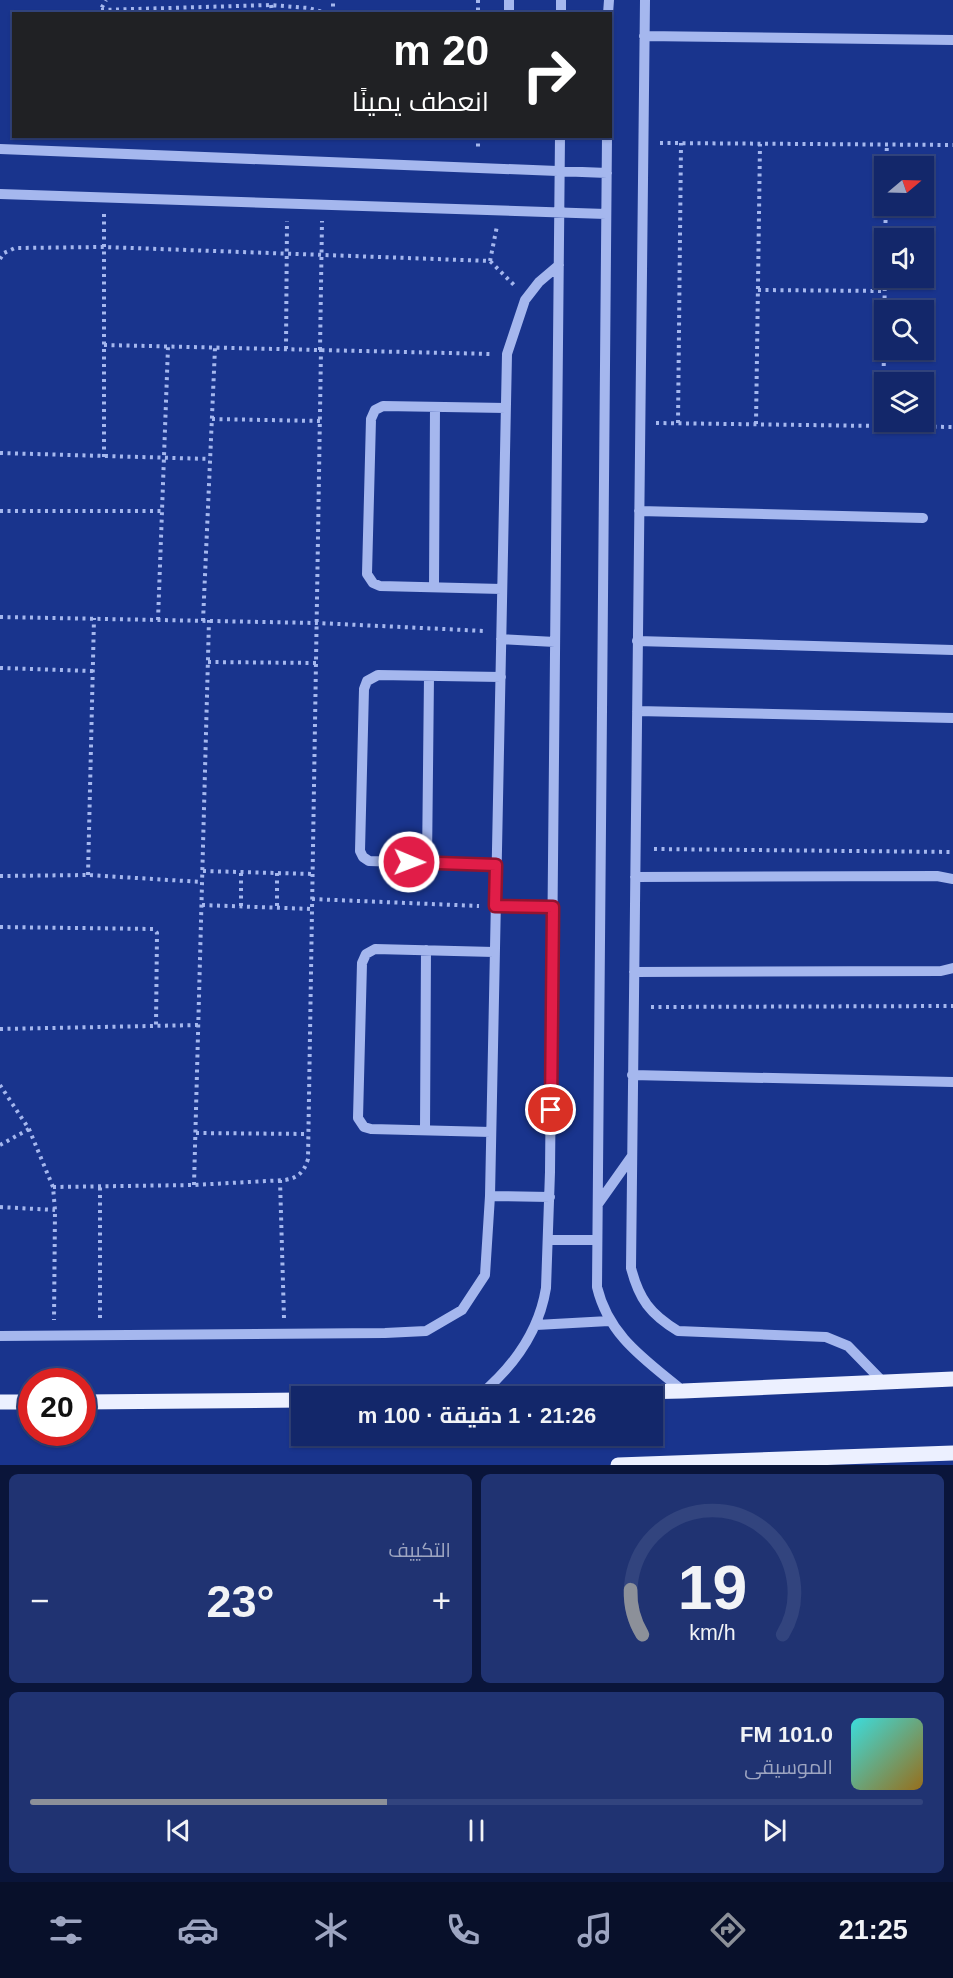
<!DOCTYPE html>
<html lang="ar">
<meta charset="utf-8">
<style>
:root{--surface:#13276a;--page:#203372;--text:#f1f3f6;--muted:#9da5c1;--line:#32447e;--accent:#8c9099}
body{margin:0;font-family:Arial,Cairo,sans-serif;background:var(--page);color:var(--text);direction:rtl;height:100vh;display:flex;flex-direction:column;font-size:22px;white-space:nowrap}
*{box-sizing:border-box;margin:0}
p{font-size:20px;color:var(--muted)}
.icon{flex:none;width:33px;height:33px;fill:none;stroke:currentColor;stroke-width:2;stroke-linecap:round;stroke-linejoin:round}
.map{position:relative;height:1465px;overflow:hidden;direction:ltr}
.panel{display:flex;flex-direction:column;gap:9px;padding:9px;background:#0a153a;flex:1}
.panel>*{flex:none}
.banner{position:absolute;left:12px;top:12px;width:600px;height:126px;border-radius:0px;box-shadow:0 2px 4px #0004,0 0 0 2px var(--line);direction:rtl;background:#202124;color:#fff;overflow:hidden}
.needle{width:39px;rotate:71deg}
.tools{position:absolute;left:874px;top:156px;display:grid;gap:12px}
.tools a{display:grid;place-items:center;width:60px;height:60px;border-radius:0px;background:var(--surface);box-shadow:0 2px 4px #0004,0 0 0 2px var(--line);font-size:30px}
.speed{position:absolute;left:18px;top:1368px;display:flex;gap:12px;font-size:30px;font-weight:700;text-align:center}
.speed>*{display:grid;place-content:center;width:78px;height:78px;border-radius:50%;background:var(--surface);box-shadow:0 2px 4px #0004,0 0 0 2px var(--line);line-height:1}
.speed .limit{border:9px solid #d22;background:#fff;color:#111}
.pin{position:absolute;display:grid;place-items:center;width:51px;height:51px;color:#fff;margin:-26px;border:3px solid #fff;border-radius:50%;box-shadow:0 2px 6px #0007}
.me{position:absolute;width:66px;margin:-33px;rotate:91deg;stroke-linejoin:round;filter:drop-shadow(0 0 4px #0008)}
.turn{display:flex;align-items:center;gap:21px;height:126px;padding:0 24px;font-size:27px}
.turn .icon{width:78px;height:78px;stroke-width:2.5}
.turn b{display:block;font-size:42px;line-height:51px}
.big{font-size:45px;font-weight:700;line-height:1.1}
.panel .widget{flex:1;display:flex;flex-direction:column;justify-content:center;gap:9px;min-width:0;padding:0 21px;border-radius:9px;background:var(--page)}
.panel .dial{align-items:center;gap:0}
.dial svg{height:156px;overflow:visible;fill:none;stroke:var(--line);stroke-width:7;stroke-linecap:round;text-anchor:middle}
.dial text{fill:var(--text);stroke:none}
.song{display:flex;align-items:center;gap:18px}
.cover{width:72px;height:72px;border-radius:9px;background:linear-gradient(135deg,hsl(180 70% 55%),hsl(40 70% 35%))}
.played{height:6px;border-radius:3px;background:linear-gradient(90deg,var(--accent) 40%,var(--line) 40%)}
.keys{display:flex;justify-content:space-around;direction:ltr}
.heat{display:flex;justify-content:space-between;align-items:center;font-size:33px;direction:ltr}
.panel .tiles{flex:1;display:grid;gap:9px;grid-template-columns:1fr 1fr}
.widget:last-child{grid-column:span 2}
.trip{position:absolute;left:291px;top:1386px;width:372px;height:60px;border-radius:0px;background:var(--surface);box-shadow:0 2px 4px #0004,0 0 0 2px var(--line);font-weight:700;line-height:60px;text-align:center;direction:rtl}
.tabs{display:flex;height:96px;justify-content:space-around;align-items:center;background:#08102a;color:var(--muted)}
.tabs .icon{width:42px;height:42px}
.tabs .current{color:var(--accent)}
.tabs b{font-size:27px;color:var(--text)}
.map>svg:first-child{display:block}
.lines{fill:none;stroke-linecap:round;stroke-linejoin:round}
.path{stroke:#a5b7ee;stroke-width:4;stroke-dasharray:3 4.5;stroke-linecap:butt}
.minor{stroke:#a5b7ee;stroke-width:10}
.major{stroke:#ecf0ff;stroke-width:15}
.route-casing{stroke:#92132f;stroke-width:15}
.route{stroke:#e11d48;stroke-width:10}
</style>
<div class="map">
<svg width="953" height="1465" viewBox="0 0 953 1465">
<rect width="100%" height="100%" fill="#19348d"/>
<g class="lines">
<path class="path" d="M 478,0 L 478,14
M 271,5 L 272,14
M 101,10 L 271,5 L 308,8 L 331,14
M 98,14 L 106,0
M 333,14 L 333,0
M 478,136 L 478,151
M 660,143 L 953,145
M 886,166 L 887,144
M 885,238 L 886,206
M 0,259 L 4,253 L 15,248 L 104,247 L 490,261 L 515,286
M 490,261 L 497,226
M 758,290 L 885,291
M 104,345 L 491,354
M 286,349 L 287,221
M 320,350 L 322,221
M 212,419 L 320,421
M 656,423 L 953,427
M 678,423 L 681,143
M 756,424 L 760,144
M 883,426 L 885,264
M 0,453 L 210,459
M 104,457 L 104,214
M 0,511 L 162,511
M 0,617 L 317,623 L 485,631
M 158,620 L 168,347
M 203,621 L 215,348
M 208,662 L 316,663
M 0,668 L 93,671
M 654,849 L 953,852
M 203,871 L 313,874
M 241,873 L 241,906
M 277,873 L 277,908
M 88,875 L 94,618
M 0,876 L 88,875 L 202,882
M 312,899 L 479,906
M 202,905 L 312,909
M 0,927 L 154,929 L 157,933 L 156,1026
M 651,1007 L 953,1006
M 0,1029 L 199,1025
M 0,1085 L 29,1129 L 53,1187 L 55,1210 L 54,1320
M 196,1133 L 308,1134
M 0,1145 L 29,1129
M 280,1180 L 284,1318
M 194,1185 L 209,620
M 53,1187 L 194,1185 L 285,1180 C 298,1178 304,1172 308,1159 L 321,350
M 0,1207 L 55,1210
M 100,1318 L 100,1187"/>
<path class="minor" d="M 509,0 L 509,14
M 645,0 L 631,1268 C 639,1299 650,1314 678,1331 L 826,1337 L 848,1346 L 883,1382
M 561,14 L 561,0
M 608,14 L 609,0
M 644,36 L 953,40
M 607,136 L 597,1287 C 609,1337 646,1360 683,1391
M 0,149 L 607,173
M 0,194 L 606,214
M 639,511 L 923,518
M 434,587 L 435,407
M 502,589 L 380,586 L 373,583 L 367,574 L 371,419 L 375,410 L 383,406 L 506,408
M 501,639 L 555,642
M 637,641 L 953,650
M 637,711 L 953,718
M 427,863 L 429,676
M 496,865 L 369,861 L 363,857 L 360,851 L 364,689 L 367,681 L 378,675 L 501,677
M 635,877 L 937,876 L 953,879
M 495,906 L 553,907
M 634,972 L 941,971 L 953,968
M 632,1075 L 953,1082
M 425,1130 L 426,950
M 491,1132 L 371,1129 L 364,1127 L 358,1118 L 362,963 L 366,954 L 375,949 L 494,952
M 490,1196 L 550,1197
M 598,1204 L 632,1156
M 549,1240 L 596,1240
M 536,1325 L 609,1321
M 0,1336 L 385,1333 L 426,1331 L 462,1310 L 485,1275 L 490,1196 L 507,354 L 525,300 L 539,282 L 559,265
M 480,1395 C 513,1367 539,1332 546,1288 L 550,1172 L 560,136"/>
<path class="major" d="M 447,1396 L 683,1391 L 953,1379
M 0,1402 L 32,1402
M 82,1402 L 302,1400
M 618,1465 L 953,1453"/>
</g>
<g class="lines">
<defs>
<path id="route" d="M 409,862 L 496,865 L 495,906 L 553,907 L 551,1110"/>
</defs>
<use href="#route" class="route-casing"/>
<use href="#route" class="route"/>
</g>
</svg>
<div class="tools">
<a><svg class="needle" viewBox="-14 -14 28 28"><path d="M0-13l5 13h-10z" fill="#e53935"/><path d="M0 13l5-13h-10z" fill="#9da5c1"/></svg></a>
<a><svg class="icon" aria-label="sound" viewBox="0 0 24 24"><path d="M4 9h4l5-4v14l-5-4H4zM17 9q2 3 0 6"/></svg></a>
<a><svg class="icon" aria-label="search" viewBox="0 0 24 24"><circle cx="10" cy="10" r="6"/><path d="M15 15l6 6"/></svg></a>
<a><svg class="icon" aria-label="layers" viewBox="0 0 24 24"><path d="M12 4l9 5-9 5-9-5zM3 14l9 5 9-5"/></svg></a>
</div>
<div class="speed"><div class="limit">20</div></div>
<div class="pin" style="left:551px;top:1110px;background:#d93025"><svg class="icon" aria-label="arrive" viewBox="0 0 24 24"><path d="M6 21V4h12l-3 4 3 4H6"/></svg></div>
<svg class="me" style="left:409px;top:862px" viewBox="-20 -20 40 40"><circle r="17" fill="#e11d48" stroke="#fff" stroke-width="3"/><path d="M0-11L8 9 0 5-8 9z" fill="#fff"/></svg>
<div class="trip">21:26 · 1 دقيقة · 100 m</div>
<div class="banner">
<div class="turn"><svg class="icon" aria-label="right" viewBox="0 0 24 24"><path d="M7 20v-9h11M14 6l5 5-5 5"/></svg><div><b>20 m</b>انعطف يمينًا</div></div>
</div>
</div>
<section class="panel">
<div class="tiles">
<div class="widget dial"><svg viewBox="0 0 100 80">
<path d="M14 69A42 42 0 1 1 86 69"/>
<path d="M14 69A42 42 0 0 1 8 46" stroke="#8c9099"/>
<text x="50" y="56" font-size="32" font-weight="700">19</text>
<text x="50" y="72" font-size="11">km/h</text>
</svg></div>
<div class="widget"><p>التكييف</p>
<div class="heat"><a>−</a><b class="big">23°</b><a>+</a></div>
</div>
<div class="widget">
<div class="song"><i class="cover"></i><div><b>101.0 FM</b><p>الموسيقى</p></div></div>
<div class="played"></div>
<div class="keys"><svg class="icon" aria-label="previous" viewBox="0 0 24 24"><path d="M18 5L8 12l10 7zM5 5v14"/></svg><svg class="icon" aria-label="pause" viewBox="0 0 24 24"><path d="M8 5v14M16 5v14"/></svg><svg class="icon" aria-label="next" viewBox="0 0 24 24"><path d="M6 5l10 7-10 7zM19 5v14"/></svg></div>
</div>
</div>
</section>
<nav class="tabs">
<b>21:25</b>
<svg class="icon current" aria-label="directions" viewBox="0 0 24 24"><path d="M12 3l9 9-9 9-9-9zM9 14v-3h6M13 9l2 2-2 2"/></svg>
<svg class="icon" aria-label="music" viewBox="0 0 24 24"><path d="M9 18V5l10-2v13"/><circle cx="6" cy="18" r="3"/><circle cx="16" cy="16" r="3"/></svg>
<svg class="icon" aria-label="phone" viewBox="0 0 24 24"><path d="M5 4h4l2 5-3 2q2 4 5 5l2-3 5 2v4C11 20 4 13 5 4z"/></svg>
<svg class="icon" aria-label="climate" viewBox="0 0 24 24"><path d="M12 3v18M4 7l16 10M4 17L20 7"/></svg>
<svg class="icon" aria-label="car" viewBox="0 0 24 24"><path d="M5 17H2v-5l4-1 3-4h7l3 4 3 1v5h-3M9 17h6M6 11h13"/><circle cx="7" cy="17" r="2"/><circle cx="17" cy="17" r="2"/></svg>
<svg class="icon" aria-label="filters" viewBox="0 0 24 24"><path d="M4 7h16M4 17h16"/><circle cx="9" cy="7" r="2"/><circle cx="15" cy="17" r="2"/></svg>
</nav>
